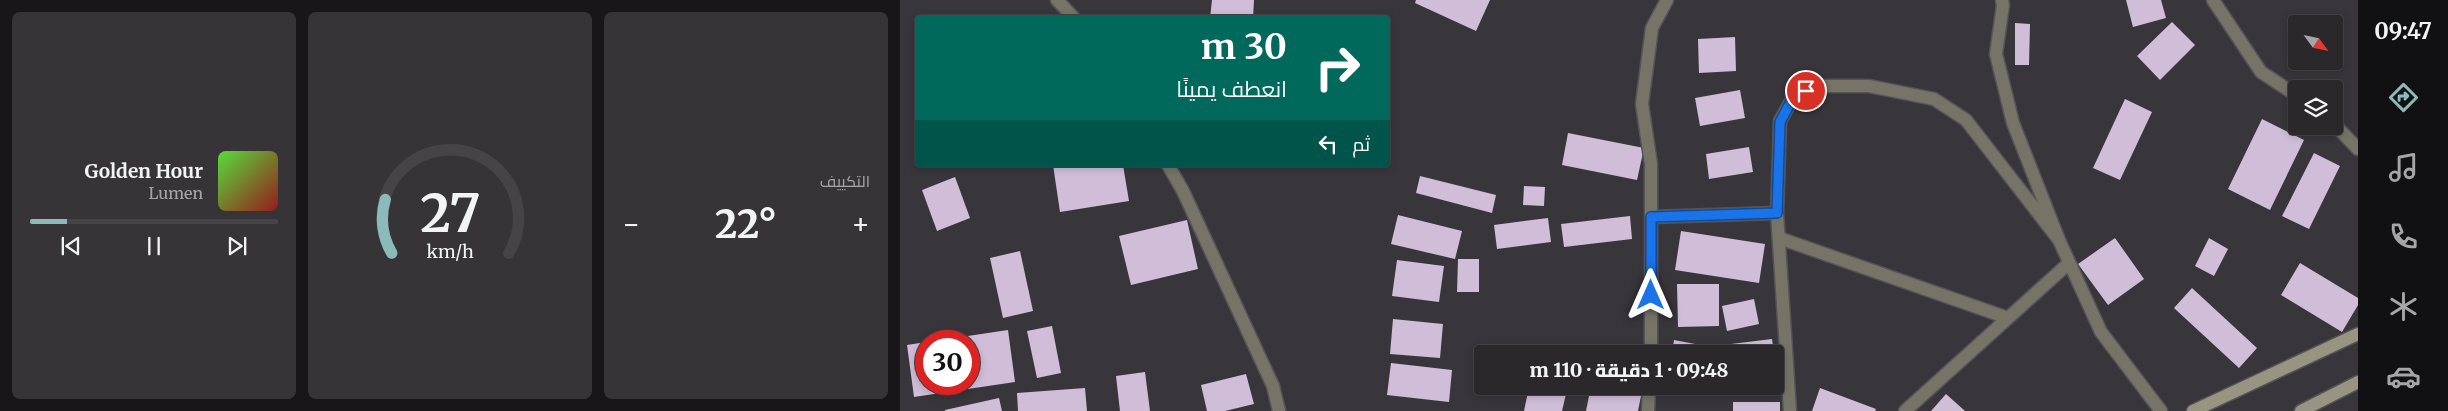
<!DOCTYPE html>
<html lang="ar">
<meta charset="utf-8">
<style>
:root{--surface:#2b282c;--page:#373438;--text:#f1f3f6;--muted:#a6a6a9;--line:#474448;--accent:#8bbbb9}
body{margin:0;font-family:Merriweather,Cairo,serif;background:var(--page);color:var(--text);direction:rtl;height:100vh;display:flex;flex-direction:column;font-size:19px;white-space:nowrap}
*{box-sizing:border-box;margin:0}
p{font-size:16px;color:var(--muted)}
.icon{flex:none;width:28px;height:28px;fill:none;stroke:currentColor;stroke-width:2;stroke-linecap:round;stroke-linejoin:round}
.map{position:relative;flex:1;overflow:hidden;direction:ltr}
.sheet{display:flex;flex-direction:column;gap:12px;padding:12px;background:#181618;width:900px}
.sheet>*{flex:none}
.hud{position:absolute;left:15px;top:15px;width:475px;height:152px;border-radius:5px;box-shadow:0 2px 8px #0003,0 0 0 1px var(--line);direction:rtl;background:#00695c;color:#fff;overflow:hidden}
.needle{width:32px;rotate:123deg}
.controls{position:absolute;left:1388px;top:15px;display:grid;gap:10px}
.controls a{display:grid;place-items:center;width:55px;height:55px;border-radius:5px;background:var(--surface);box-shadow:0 2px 8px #0003,0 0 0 1px var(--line);font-size:25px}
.speed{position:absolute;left:15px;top:330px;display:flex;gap:10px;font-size:25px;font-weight:700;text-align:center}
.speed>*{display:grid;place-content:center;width:65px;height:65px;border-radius:50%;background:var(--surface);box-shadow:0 2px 8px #0003,0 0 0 1px var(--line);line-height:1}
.speed .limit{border:8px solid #d22;background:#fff;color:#111}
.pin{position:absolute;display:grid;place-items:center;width:42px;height:42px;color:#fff;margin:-21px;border:2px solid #fff;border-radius:50%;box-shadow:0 1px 5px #0007}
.me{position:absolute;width:55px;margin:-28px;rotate:0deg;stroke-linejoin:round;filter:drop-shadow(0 0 4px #0008)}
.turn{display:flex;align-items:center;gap:18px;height:105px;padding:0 20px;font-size:22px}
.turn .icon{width:65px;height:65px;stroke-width:2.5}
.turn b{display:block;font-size:35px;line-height:42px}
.then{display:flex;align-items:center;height:48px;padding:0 20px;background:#0003;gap:10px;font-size:19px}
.big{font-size:38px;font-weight:800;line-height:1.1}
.sheet .widget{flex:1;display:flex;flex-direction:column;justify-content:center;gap:8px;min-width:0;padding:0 18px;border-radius:8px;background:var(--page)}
.sheet .dial{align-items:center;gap:0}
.dial svg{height:130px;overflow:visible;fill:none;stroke:var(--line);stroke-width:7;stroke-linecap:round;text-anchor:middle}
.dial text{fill:var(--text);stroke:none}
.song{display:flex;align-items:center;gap:15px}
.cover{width:60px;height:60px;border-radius:8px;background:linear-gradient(135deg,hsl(110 70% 55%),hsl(0 70% 35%))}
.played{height:5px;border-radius:2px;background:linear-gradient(90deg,var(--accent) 15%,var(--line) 15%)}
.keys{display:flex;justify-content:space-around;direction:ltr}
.heat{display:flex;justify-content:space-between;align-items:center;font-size:28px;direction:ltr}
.sheet .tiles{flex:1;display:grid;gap:12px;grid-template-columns:repeat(3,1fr)}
.trip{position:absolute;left:574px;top:345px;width:310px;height:50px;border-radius:5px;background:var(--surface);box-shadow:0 2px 8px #0003,0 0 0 1px var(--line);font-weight:800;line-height:50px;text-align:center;direction:rtl}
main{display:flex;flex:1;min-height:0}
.tab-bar{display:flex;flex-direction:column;width:90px;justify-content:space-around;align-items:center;background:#111012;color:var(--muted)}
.tab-bar .icon{width:35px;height:35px}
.tab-bar .active{color:var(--accent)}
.tab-bar b{font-size:22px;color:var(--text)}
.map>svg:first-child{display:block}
.building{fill:#d0bed9}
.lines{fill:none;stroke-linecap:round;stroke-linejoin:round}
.street-casing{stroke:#565358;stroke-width:15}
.secondary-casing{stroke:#565358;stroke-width:15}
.street{stroke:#757467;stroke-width:12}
.secondary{stroke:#979581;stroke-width:12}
.route-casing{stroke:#114b97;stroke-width:12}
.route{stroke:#1a73e8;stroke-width:9}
</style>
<main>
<nav class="tab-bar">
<b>09:47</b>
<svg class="icon active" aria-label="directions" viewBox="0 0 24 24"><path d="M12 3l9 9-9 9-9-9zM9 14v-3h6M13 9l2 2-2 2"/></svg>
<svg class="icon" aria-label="music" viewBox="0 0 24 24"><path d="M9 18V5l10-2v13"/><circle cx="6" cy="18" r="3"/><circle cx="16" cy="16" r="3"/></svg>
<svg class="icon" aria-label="phone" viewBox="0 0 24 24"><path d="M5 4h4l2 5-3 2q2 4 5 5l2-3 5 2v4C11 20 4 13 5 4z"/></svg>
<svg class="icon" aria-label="climate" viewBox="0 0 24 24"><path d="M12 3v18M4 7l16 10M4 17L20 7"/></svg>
<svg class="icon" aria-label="car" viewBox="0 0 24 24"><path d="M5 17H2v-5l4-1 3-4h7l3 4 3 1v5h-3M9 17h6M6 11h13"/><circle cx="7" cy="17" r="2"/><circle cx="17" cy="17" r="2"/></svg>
</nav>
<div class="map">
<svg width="1458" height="411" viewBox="0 0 1458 411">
<rect width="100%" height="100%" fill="#39363b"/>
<path class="building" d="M 312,0 L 354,0 L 353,18 L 310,18 Z
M 516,0 L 590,0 L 576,31 L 515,3 Z
M 1226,0 L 1261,0 L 1266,18 L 1233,27 Z
M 1272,22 L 1295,45 L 1260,80 L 1237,56 Z
M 1115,23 L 1130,24 L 1129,65 L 1115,65 Z
M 835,37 L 836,71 L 799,73 L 798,39 Z
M 840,90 L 845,118 L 800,126 L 795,98 Z
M 1225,99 L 1252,112 L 1220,180 L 1193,168 Z
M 1362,119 L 1404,140 L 1370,210 L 1328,189 Z
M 668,133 L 744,148 L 737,180 L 662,165 Z
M 849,147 L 853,172 L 809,179 L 806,154 Z
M 1414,153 L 1440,166 L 1409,229 L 1382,216 Z
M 153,165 L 223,165 L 229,201 L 160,212 Z
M 520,176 L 596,195 L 592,213 L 516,193 Z
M 55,177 L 70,218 L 37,231 L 22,190 Z
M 624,186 L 645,187 L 644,206 L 623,205 Z
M 498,215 L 562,231 L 555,259 L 491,244 Z
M 730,216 L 732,239 L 664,247 L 661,224 Z
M 648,218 L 651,242 L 597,249 L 594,225 Z
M 287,220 L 298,269 L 231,285 L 219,236 Z
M 781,231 L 865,244 L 859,283 L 775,270 Z
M 1215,238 L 1244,279 L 1208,305 L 1178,264 Z
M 1309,238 L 1328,249 L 1314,276 L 1295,266 Z
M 120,251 L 133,311 L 103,318 L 90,258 Z
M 558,259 L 579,259 L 579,292 L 557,292 Z
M 497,260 L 544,266 L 539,302 L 492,296 Z
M 1400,263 L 1458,298 L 1458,305 L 1442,332 L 1381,295 Z
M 777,284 L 819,284 L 819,326 L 778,327 Z
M 1292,288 L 1357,348 L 1339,368 L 1274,308 Z
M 854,299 L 859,324 L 827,331 L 822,306 Z
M 493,319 L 543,324 L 540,358 L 490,354 Z
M 152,326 L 161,373 L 137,378 L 127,331 Z
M 108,330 L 115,382 L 14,397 L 7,345 L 26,342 L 26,384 L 69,384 L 69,341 L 41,340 Z
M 872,339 L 874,354 L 832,354 L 831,344 Z
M 774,340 L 816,348 L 814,354 L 772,354 Z
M 491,363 L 552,370 L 549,402 L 487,395 Z
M 245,372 L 250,411 L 220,411 L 216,376 Z
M 346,374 L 354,404 L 325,411 L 307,411 L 301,385 Z
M 691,386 L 743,386 L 738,411 L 686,411 Z
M 629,387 L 666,394 L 662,411 L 624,411 Z
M 185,388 L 187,411 L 118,411 L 117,393 Z
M 920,388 L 976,409 L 975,411 L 912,411 Z
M 1046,394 L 1065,411 L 1031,411 Z
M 99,398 L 102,411 L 45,411 L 45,410 Z
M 833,402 L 880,402 L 880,411 L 833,411 Z"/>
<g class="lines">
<defs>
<path id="street" d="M 157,0 L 174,18
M 1102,0 L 1103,5 L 1096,54 L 1113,123 L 1159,240 L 1201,332 L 1261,411
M 1313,0 L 1361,72 L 1396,95
M 1434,124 L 1458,149
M 268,165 L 283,191 L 373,386 L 379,411
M 751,217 L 877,213
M 879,238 L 1108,318
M 751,354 L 751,164 L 742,104 L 752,28 L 767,0
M 748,411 L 749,386
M 890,411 L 877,213 L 880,121 L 894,96 L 918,86 L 969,86 L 1034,99 L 1066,120 L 1159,240
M 1005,411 L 1169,263"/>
<path id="secondary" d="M 1293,411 L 1458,334
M 1401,411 L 1458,382"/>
</defs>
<use href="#street" class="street-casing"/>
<use href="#secondary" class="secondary-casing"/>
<use href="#street" class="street"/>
<use href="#secondary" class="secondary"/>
</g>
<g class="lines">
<defs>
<path id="route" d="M 751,295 L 751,217 L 877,213 L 880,122 L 894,96 L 906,91"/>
</defs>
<use href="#route" class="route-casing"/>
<use href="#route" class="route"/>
</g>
</svg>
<div class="controls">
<a><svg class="needle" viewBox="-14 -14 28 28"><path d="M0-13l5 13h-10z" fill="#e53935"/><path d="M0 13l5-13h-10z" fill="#a6a6a9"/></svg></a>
<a><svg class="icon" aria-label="layers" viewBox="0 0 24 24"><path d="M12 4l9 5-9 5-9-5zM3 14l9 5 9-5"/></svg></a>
</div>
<div class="speed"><div class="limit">30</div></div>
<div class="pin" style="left:906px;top:91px;background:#d93025"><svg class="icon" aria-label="arrive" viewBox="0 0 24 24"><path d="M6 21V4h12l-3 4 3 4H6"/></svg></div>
<svg class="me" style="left:751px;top:295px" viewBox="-20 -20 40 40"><path d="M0-17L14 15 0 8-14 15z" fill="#1a73e8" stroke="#fff" stroke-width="4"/></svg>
<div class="trip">09:48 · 1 دقيقة · 110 m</div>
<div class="hud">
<div class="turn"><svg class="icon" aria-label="right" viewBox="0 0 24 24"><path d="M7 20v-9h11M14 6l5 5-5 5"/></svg><div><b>30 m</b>انعطف يمينًا</div></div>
<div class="then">ثم<svg class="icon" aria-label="left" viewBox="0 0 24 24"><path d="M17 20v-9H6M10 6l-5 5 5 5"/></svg></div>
</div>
</div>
<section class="sheet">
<div class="tiles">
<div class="widget"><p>التكييف</p>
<div class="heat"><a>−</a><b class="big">22°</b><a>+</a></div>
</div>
<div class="widget dial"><svg viewBox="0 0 100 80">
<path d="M14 69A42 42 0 1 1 86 69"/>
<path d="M14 69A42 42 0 0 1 10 36" stroke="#8bbbb9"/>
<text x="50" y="56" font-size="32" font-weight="700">27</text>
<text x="50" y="72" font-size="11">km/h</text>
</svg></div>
<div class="widget">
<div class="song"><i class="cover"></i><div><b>Golden Hour</b><p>Lumen</p></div></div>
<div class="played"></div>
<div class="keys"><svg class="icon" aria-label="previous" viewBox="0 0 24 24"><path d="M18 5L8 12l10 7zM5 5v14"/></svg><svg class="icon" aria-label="pause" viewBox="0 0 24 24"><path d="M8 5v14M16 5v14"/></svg><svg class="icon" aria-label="next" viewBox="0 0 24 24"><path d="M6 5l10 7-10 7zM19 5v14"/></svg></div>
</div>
</div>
</section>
</main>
